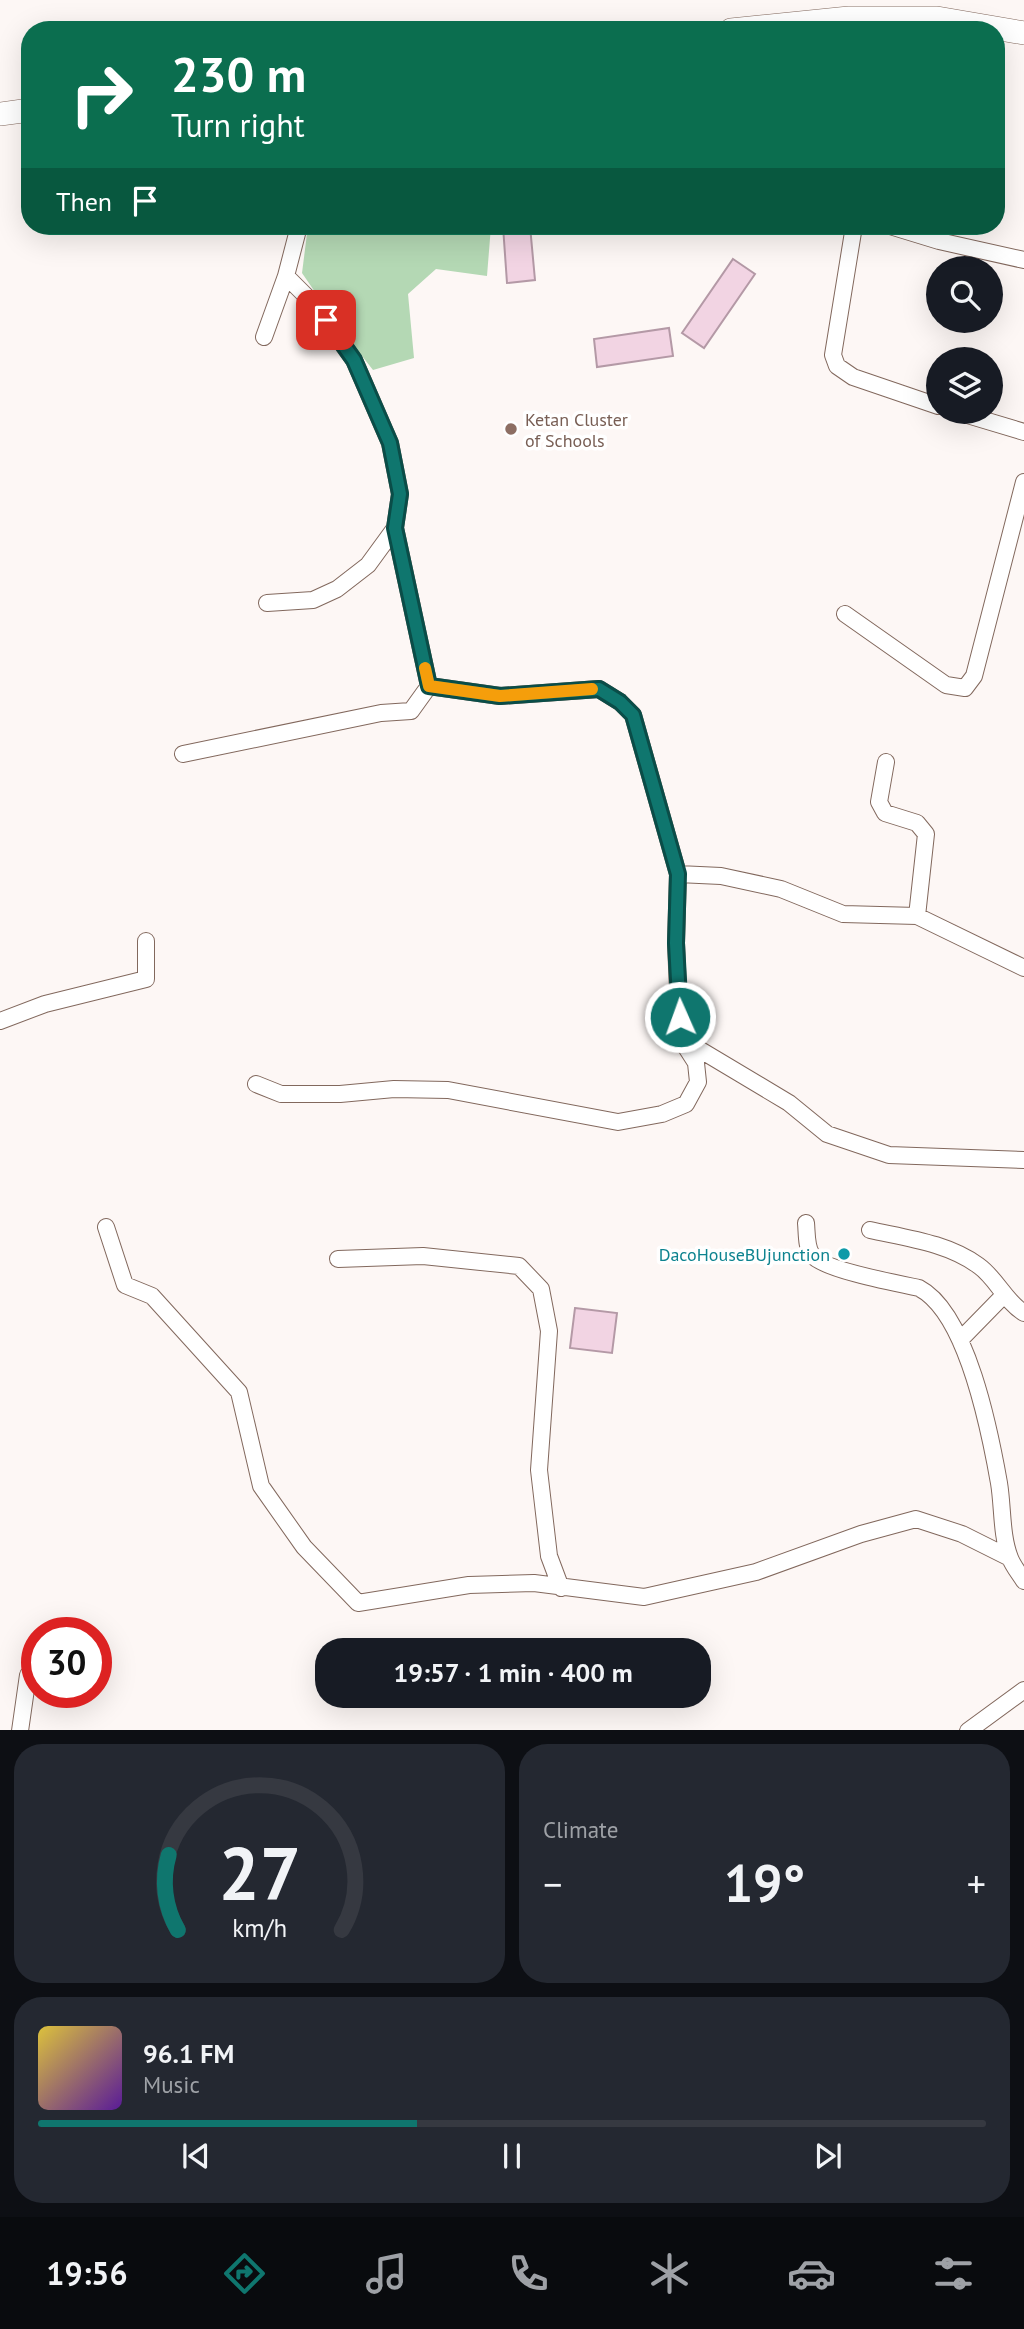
<!DOCTYPE html>
<meta charset="utf-8">
<style>
:root{--surface:#171b24;--page:#242831;--text:#f1f3f6;--muted:#9ea1a6;--line:#363941;--accent:#0f766e}
body{margin:0;font-family:"PT Sans",sans-serif;background:var(--page);color:var(--text);height:100vh;display:flex;flex-direction:column;font-size:26px;white-space:nowrap}
*{box-sizing:border-box;margin:0}
p{font-size:23px;color:var(--muted)}
.icon{flex:none;width:38px;height:38px;fill:none;stroke:currentColor;stroke-width:2;stroke-linecap:round;stroke-linejoin:round}
.map{position:relative;height:1730px;overflow:hidden}
.side{display:flex;flex-direction:column;gap:14px;padding:14px;background:#0d0f14;flex:1}
.side>*{flex:none}
.guide{position:absolute;left:21px;top:21px;width:984px;height:214px;border-radius:28px;box-shadow:0 7px 28px #0002;background:#0b6e4f;color:#fff;overflow:hidden}
.tools{position:absolute;left:926px;top:256px;display:grid;gap:14px}
.tools a{display:grid;place-items:center;width:77px;height:77px;border-radius:50%;background:var(--surface);box-shadow:0 7px 28px #0002;font-size:35px}
.speed{position:absolute;left:21px;top:1617px;display:flex;gap:14px;font-size:35px;font-weight:700;text-align:center}
.speed>*{display:grid;place-content:center;width:91px;height:91px;border-radius:50%;background:var(--surface);box-shadow:0 7px 28px #0002;line-height:1}
.speed .limit{border:10px solid #d22;background:#fff;color:#111}
.pin{position:absolute;display:grid;place-items:center;width:60px;height:60px;color:#fff;margin:-30px;border-radius:14px;box-shadow:0 4px 10px #0006}
.me{position:absolute;width:77px;margin:-38px;rotate:358deg;stroke-linejoin:round;filter:drop-shadow(0 0 5px #0008)}
.turn{display:flex;align-items:center;gap:24px;height:147px;padding:0 35px;font-size:32px}
.turn .icon{width:91px;height:91px;stroke-width:2.5}
.turn b{display:block;font-size:49px;line-height:60px}
.then{display:flex;align-items:center;height:66px;padding:0 35px;background:#0003;gap:14px;font-size:26px}
.big{font-size:52px;font-weight:800;line-height:1.1}
.side .tile{flex:1;display:flex;flex-direction:column;justify-content:center;gap:10px;min-width:0;padding:0 24px;border-radius:28px;background:var(--page)}
.side .dial{align-items:center;gap:0}
.dial svg{height:182px;overflow:visible;fill:none;stroke:var(--line);stroke-width:7;stroke-linecap:round;text-anchor:middle}
.dial text{fill:var(--text);stroke:none}
.song{display:flex;align-items:center;gap:21px}
.cover{width:84px;height:84px;border-radius:10px;background:linear-gradient(135deg,hsl(50 70% 55%),hsl(270 70% 35%))}
.played{height:7px;border-radius:4px;background:linear-gradient(90deg,var(--accent) 40%,var(--line) 40%)}
.keys{display:flex;justify-content:space-around;direction:ltr}
.heat{display:flex;justify-content:space-between;align-items:center;font-size:38px;direction:ltr}
.side .tiles{flex:1;display:grid;gap:14px;grid-template-columns:1fr 1fr}
.tile:last-child{grid-column:span 2}
.trip{position:absolute;left:315px;top:1638px;width:396px;height:70px;border-radius:28px;background:var(--surface);box-shadow:0 7px 28px #0002;font-weight:800;line-height:70px;text-align:center}
.menu{display:flex;height:112px;justify-content:space-around;align-items:center;background:#090b0e;color:var(--muted)}
.menu .icon{width:49px;height:49px}
.menu .current{color:var(--accent)}
.menu b{font-size:32px;color:var(--text)}
.map>svg:first-child{display:block}
.green{fill:#b4d8b4}
.building{fill:#f2d4e3;stroke:#b499a6;stroke-width:2}
.lines{fill:none;stroke-linecap:round;stroke-linejoin:round}
.street-casing{stroke:#82685d;stroke-width:18}
.secondary-casing{stroke:#82685d;stroke-width:24}
.street{stroke:#fff;stroke-width:16}
.secondary{stroke:#fff;stroke-width:23}
.route-casing{stroke:#0a4d48;stroke-width:18}
.route{stroke:#0f766e;stroke-width:12}
.slow{stroke:#f59e0b;stroke-width:12}
.education-dot{fill:#8d6e63;stroke:#fff;stroke-width:2.5}
.culture-dot{fill:#0f9aa8;stroke:#fff;stroke-width:2.5}
.labels{text-anchor:middle;dominant-baseline:central;stroke-width:7;stroke-linejoin:round;paint-order:stroke}
.education-label{font-size:18px;fill:#785e54;stroke:#fff;text-anchor:start}
.culture-label{font-size:18px;fill:#0d838f;stroke:#fff;text-anchor:end}
</style>
<div class="map">
<svg width="1024" height="1731" viewBox="0 0 1024 1731">
<rect width="100%" height="100%" fill="#fdf7f5"/>
<path class="green" d="M 308,226 L 491,226 L 487,276 L 436,269 L 408,294 L 414,358 L 373,370 L 337,324 L 302,273 Z"/>
<path class="building" d="M 503,226 L 530,226 L 535,280 L 507,283 Z
M 733,259 L 755,274 L 704,348 L 682,333 Z
M 669,328 L 673,356 L 597,367 L 594,339 Z
M 575,1308 L 617,1313 L 612,1353 L 570,1348 Z"/>
<g class="lines">
<defs>
<path id="street" d="M 854,226 L 833,355 L 837,366 L 853,377 L 938,406
M 890,226 L 939,241 L 1024,260
M 264,337 L 286,276 L 299,226
M 954,411 L 1024,432
M 395,528 L 429,686
M 267,603 L 313,600 L 337,589 L 368,565 L 395,528 L 400,494 L 390,443 L 354,360 L 311,301 L 286,276
M 845,614 L 946,685 L 965,688 L 974,676 L 1024,482
M 183,754 L 381,713 L 411,711 L 429,686 L 500,696 L 599,689 L 620,702 L 633,715 L 678,874 L 676,943 L 680,1038 L 696,1063 L 698,1082 L 686,1104 L 662,1114 L 618,1122 L 448,1090 L 394,1089 L 340,1094 L 281,1094 L 256,1084
M 886,762 L 879,802 L 885,813 L 917,823 L 926,834 L 917,916
M 678,874 L 721,876 L 781,889 L 843,914 L 917,916 L 1024,968
M 0,1021 L 45,1004 L 146,979 L 146,941
M 682,1039 L 789,1103 L 827,1134 L 889,1155 L 1024,1160
M 806,1223 C 807,1233 806,1247 812,1255 C 821,1269 900,1284 919,1288 C 967,1313 990,1432 999,1483 C 1003,1507 1001,1535 1010,1558 C 1013,1566 1019,1573 1024,1581
M 106,1227 L 125,1285 L 152,1296 L 239,1392 L 261,1486 L 304,1547 L 358,1603 L 469,1585 L 534,1583 L 644,1597 L 756,1572 L 861,1534 L 916,1519 L 962,1534 L 1010,1558
M 870,1230 C 906,1238 948,1243 979,1266 C 996,1278 1005,1301 1024,1313
M 338,1259 L 423,1256 L 519,1266 L 541,1289 L 549,1331 L 539,1470 L 549,1556 L 561,1588
M 960,1340 L 1004,1295
M 20,1731 L 28,1675
M 968,1731 L 1024,1690"/>
<path id="secondary" d="M 731,30 L 849,18 L 937,18 L 1024,33
M 0,114 L 30,110"/>
</defs>
<use href="#street" class="street-casing"/>
<use href="#secondary" class="secondary-casing"/>
<use href="#street" class="street"/>
<use href="#secondary" class="secondary"/>
</g>
<g class="lines">
<defs>
<path id="route" d="M 326,320 L 354,360 L 390,443 L 400,494 L 395,528 L 429,686 L 500,696 L 599,689 L 620,702 L 633,715 L 678,874 L 676,943 L 680,1017"/>
</defs>
<use href="#route" class="route-casing"/>
<use href="#route" class="route"/>
<path class="slow" d="M 425,668 L 429,686 L 500,696 L 592,689"/>
</g>
<circle class="education-dot" cx="511" cy="429" r="7"/>
<circle class="culture-dot" cx="844" cy="1254" r="7"/>
<g class="labels">
<g class="education-label">
<text x="525" y="419">Ketan Cluster<tspan x="525" dy="21">of Schools</tspan></text>
</g>
<g class="culture-label">
<text x="830" y="1254">DacoHouseBUjunction</text>
</g>
</g>
</svg>
<div class="tools">
<a><svg class="icon" aria-label="search" viewBox="0 0 24 24"><circle cx="10" cy="10" r="6"/><path d="M15 15l6 6"/></svg></a>
<a><svg class="icon" aria-label="layers" viewBox="0 0 24 24"><path d="M12 4l9 5-9 5-9-5zM3 14l9 5 9-5"/></svg></a>
</div>
<div class="speed"><div class="limit">30</div></div>
<div class="pin" style="left:326px;top:320px;background:#d93025"><svg class="icon" aria-label="arrive" viewBox="0 0 24 24"><path d="M6 21V4h12l-3 4 3 4H6"/></svg></div>
<svg class="me" style="left:680px;top:1017px" viewBox="-20 -20 40 40"><circle r="17" fill="#0f766e" stroke="#fff" stroke-width="3"/><path d="M0-11L8 9 0 5-8 9z" fill="#fff"/></svg>
<div class="trip">19:57 · 1 min · 400 m</div>
<div class="guide">
<div class="turn"><svg class="icon" aria-label="right" viewBox="0 0 24 24"><path d="M7 20v-9h11M14 6l5 5-5 5"/></svg><div><b>230 m</b>Turn right</div></div>
<div class="then">Then<svg class="icon" aria-label="arrive" viewBox="0 0 24 24"><path d="M6 21V4h12l-3 4 3 4H6"/></svg></div>
</div>
</div>
<section class="side">
<div class="tiles">
<div class="tile dial"><svg viewBox="0 0 100 80">
<path d="M14 69A42 42 0 1 1 86 69"/>
<path d="M14 69A42 42 0 0 1 10 36" stroke="#0f766e"/>
<text x="50" y="56" font-size="32" font-weight="700">27</text>
<text x="50" y="72" font-size="11">km/h</text>
</svg></div>
<div class="tile"><p>Climate</p>
<div class="heat"><a>−</a><b class="big">19°</b><a>+</a></div>
</div>
<div class="tile">
<div class="song"><i class="cover"></i><div><b>96.1 FM</b><p>Music</p></div></div>
<div class="played"></div>
<div class="keys"><svg class="icon" aria-label="previous" viewBox="0 0 24 24"><path d="M18 5L8 12l10 7zM5 5v14"/></svg><svg class="icon" aria-label="pause" viewBox="0 0 24 24"><path d="M8 5v14M16 5v14"/></svg><svg class="icon" aria-label="next" viewBox="0 0 24 24"><path d="M6 5l10 7-10 7zM19 5v14"/></svg></div>
</div>
</div>
</section>
<nav class="menu">
<b>19:56</b>
<svg class="icon current" aria-label="directions" viewBox="0 0 24 24"><path d="M12 3l9 9-9 9-9-9zM9 14v-3h6M13 9l2 2-2 2"/></svg>
<svg class="icon" aria-label="music" viewBox="0 0 24 24"><path d="M9 18V5l10-2v13"/><circle cx="6" cy="18" r="3"/><circle cx="16" cy="16" r="3"/></svg>
<svg class="icon" aria-label="phone" viewBox="0 0 24 24"><path d="M5 4h4l2 5-3 2q2 4 5 5l2-3 5 2v4C11 20 4 13 5 4z"/></svg>
<svg class="icon" aria-label="climate" viewBox="0 0 24 24"><path d="M12 3v18M4 7l16 10M4 17L20 7"/></svg>
<svg class="icon" aria-label="car" viewBox="0 0 24 24"><path d="M5 17H2v-5l4-1 3-4h7l3 4 3 1v5h-3M9 17h6M6 11h13"/><circle cx="7" cy="17" r="2"/><circle cx="17" cy="17" r="2"/></svg>
<svg class="icon" aria-label="filters" viewBox="0 0 24 24"><path d="M4 7h16M4 17h16"/><circle cx="9" cy="7" r="2"/><circle cx="15" cy="17" r="2"/></svg>
</nav>
